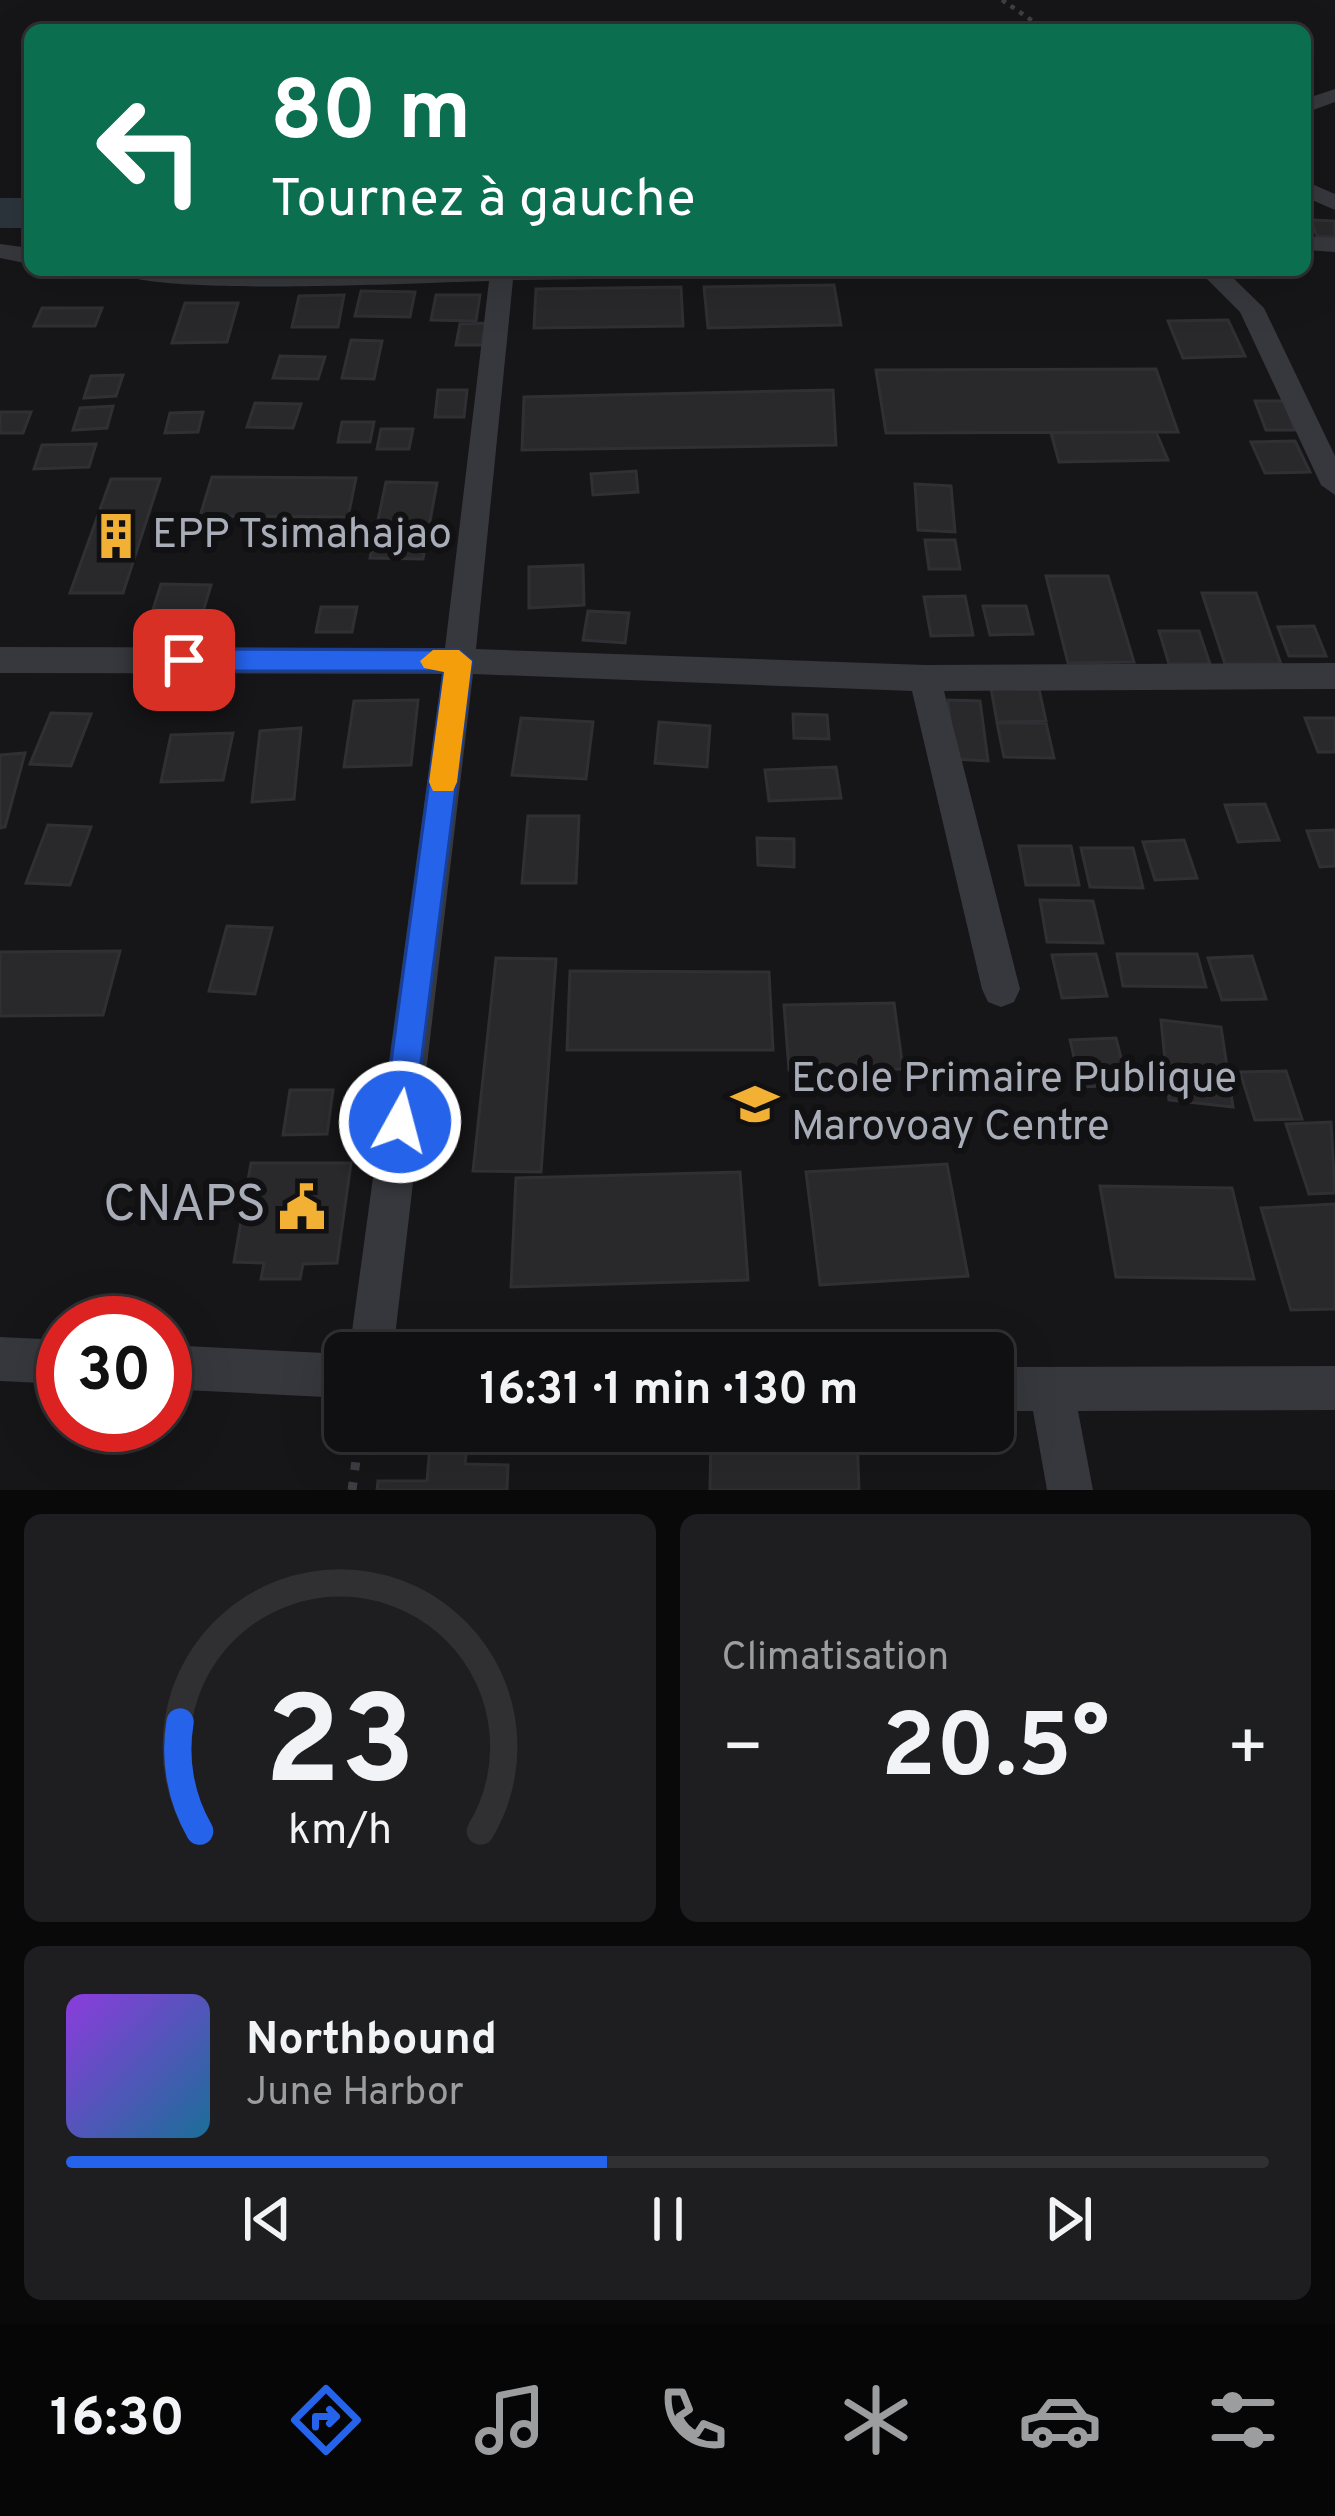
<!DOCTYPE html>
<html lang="fr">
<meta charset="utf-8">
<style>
:root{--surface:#101012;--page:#1e1e20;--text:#f1f3f6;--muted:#9c9d9f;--line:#303032;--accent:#2563eb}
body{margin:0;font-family:Overpass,sans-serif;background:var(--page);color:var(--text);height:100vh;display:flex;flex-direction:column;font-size:45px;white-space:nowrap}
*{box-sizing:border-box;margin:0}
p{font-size:39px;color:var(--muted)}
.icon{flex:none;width:66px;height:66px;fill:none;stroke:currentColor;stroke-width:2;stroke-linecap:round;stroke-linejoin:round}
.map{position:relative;height:1490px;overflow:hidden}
.side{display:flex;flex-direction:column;gap:24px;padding:24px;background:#09090a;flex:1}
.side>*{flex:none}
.banner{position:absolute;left:24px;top:24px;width:1287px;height:252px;border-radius:18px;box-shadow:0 12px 48px #0002,0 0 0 3px var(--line);background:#0b6e4f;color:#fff;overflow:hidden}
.speed{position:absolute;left:36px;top:1296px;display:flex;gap:24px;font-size:60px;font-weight:700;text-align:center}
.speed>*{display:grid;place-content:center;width:156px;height:156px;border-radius:50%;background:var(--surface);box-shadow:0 12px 48px #0002,0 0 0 3px var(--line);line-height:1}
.speed .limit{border:18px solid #d22;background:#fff;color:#111}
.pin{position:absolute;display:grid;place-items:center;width:102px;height:102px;color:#fff;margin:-51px;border-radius:24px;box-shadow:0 6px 18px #0006}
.me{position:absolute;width:132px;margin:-66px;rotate:7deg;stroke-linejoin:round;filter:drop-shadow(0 0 9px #0008)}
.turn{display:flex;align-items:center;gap:42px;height:252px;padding:0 48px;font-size:54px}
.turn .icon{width:156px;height:156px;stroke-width:2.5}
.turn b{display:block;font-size:84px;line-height:102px}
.big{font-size:90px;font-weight:700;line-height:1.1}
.side .widget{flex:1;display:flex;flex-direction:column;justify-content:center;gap:18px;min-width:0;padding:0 42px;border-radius:18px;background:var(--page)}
.side .dial{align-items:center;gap:0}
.dial svg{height:312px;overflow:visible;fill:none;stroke:var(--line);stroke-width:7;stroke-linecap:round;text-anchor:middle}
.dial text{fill:var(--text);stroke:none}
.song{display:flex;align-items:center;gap:36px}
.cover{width:144px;height:144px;border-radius:18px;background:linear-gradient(135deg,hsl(270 70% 55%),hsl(200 70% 35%))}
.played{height:12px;border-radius:6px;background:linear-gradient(90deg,var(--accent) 45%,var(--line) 45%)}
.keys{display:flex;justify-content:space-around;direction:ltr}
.heat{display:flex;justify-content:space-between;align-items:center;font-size:66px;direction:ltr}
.side .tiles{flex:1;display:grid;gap:24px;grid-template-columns:1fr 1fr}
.widget:last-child{grid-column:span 2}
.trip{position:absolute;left:324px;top:1332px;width:690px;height:120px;border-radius:18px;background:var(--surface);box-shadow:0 12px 48px #0002,0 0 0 3px var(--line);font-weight:700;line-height:120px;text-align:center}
.menu{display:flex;height:192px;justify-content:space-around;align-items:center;background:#060607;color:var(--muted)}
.menu .icon{width:84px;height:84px}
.menu .selected{color:var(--accent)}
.menu b{font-size:54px;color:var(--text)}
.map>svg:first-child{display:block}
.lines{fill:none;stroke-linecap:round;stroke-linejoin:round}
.river{fill:#2c353c;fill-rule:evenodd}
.building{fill:#29292c;stroke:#303034;stroke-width:3}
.path-far1{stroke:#3d3f44;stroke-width:4.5;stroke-dasharray:4.5 6;stroke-linecap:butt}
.path{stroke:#3d3f44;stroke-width:9;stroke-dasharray:8 12;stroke-linecap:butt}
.street{fill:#37383d;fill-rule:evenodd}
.route{fill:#2563eb;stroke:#184099;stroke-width:3}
.slow{fill:#f59e0b}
.labels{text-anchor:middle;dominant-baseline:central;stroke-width:12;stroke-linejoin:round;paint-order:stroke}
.poi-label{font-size:42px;fill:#a8adb8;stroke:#111113;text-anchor:start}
.near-poi-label{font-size:51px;fill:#a8adb8;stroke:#111113;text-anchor:end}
</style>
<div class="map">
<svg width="1335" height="1490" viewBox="0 0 1335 1490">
<rect width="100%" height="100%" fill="#161618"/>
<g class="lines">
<path class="river" d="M 0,198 L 30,198 L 30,228 L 0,228 Z"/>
</g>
<path class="building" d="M 1311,220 L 1335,221 L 1335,237 L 1317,236 Z
M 834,285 L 841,325 L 708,328 L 704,287 Z
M 681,287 L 683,326 L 534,328 L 536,289 Z
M 361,291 L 415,292 L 410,317 L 355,316 Z
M 344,295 L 338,327 L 292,327 L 299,296 Z
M 436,295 L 480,295 L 476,321 L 431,320 Z
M 185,303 L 238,303 L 227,342 L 172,343 Z
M 42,308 L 102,308 L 95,326 L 34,326 Z
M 1228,320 L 1245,356 L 1183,358 L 1168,321 Z
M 490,323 L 488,345 L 456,345 L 460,324 Z
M 351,340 L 382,341 L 374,379 L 342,378 Z
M 280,356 L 325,357 L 318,379 L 273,378 Z
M 1156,369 L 1178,432 L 886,433 L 876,370 Z
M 123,375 L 116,396 L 84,398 L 91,376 Z
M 438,390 L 467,390 L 464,417 L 435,417 Z
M 833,390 L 836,445 L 522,450 L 524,397 Z
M 1255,401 L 1284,401 L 1295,430 L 1266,430 Z
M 255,403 L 301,404 L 293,428 L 247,427 Z
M 113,406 L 107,428 L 73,430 L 80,408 Z
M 0,412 L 31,412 L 23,433 L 0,433 Z
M 203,412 L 198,432 L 165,433 L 170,413 Z
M 342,422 L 374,422 L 370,442 L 338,442 Z
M 381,429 L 413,429 L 409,449 L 377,449 Z
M 1156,432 L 1168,460 L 1059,462 L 1051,433 Z
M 1295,441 L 1310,472 L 1265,473 L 1251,442 Z
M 96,444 L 89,467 L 34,469 L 42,445 Z
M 636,471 L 638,492 L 593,495 L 591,474 Z
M 212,477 L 356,478 L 348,517 L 200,516 Z
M 111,479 L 160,479 L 123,593 L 70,593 Z
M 386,482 L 437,483 L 423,559 L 370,558 Z
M 915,484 L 951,486 L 955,532 L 918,530 Z
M 925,540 L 955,540 L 960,569 L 929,569 Z
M 583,565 L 584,605 L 529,608 L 529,567 Z
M 1046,576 L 1108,576 L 1134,662 L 1068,663 Z
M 161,584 L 211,585 L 197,632 L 146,632 Z
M 1202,593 L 1256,593 L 1281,664 L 1225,664 Z
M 965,596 L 973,635 L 931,636 L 924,597 Z
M 983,606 L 1026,606 L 1033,634 L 990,635 Z
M 321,607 L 357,607 L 352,632 L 316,632 Z
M 588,611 L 629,613 L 625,643 L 583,640 Z
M 1314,626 L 1326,656 L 1289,656 L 1278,627 Z
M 1159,631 L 1199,631 L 1210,664 L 1169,664 Z
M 991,688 L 1039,689 L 1046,721 L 997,722 Z
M 418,700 L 411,765 L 344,767 L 354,701 Z
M 948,700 L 980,701 L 988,761 L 954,759 Z
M 51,713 L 91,714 L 71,766 L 30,764 Z
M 793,714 L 827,715 L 829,739 L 794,738 Z
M 521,718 L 593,722 L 586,779 L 512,775 Z
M 1305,718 L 1335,718 L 1335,752 L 1318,752 Z
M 659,722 L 710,726 L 707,767 L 655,763 Z
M 997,723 L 1046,723 L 1054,758 L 1004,757 Z
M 301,728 L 294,799 L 252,802 L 260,731 Z
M 233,733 L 223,780 L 161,782 L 171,735 Z
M 25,753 L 5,827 L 0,828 L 0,755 Z
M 836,767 L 841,798 L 769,801 L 765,770 Z
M 1265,804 L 1279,840 L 1238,842 L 1225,805 Z
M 528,816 L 579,816 L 576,883 L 522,883 Z
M 48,825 L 91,827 L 70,885 L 26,883 Z
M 1335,830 L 1335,866 L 1320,867 L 1307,831 Z
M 757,838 L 794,839 L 794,867 L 758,865 Z
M 1184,840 L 1197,878 L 1155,880 L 1143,842 Z
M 1019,846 L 1071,846 L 1079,885 L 1026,885 Z
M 1081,848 L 1133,848 L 1143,888 L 1090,887 Z
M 1040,900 L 1093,901 L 1103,943 L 1047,942 Z
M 227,926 L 272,928 L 255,994 L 209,991 Z
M 120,951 L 103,1015 L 0,1016 L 0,952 Z
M 1096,954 L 1107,996 L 1062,998 L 1052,955 Z
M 1117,954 L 1197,954 L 1206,987 L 1123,986 Z
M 1252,956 L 1266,999 L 1222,1000 L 1208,958 Z
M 496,958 L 556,959 L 541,1172 L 473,1171 Z
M 570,971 L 769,972 L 773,1050 L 567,1050 Z
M 894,1003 L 903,1069 L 789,1070 L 784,1005 Z
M 1161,1020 L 1221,1027 L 1233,1107 L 1169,1100 Z
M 1116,1038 L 1128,1085 L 1081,1087 L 1070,1040 Z
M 1286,1071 L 1302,1119 L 1255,1120 L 1240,1072 Z
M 290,1090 L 333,1090 L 327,1134 L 283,1135 Z
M 1331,1122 L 1335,1193 L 1309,1194 L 1286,1124 Z
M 251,1163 L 351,1163 L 337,1263 L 303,1264 L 300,1279 L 261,1279 L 264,1263 L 234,1262 Z
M 947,1164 L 968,1276 L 820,1285 L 806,1172 Z
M 740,1172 L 748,1280 L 511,1287 L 516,1178 Z
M 1100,1186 L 1232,1188 L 1254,1279 L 1116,1277 Z
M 1335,1204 L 1335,1309 L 1291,1310 L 1261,1208 Z
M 711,1431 L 857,1434 L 859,1490 L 710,1490 Z
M 430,1445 L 467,1445 L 465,1464 L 508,1465 L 507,1490 L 377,1490 L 378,1481 L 427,1481 Z"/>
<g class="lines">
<path class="path-far1" d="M 1002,0 L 1046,30"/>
<path class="path" d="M 352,1490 L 360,1431"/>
<path class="street" d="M 1335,89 L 1335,102 L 1305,113 L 1305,99 Z
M 1305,181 L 1335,194 L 1335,210 L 1305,197 Z
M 1305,236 L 1335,238 L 1335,252 L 1305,250 Z
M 0,244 L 30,248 L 30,264 L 0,258 Z
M 113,270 L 685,270 L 673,278 L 513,280 L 476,649 L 925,665 L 1335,663 L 1335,689 L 944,691 L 1020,989 L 1014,1002 L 1001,1007 L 988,1002 L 982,989 L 912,691 L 473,674 L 393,1353 L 349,1353 L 442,674 L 0,673 L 0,647 L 445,648 L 489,281 C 432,282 142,298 113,270 Z
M 1198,270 L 1225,270 L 1264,308 L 1335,456 L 1335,495 L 1321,485 L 1240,312 Z
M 0,1337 L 63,1340 L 63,1384 L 0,1381 Z
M 165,1345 L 345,1354 L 345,1398 L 165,1389 Z
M 1335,1366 L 1335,1410 L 1078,1411 L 1093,1490 L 1047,1490 L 1033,1411 L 993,1411 L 993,1367 Z"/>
</g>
<path class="route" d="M 184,649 L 459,650 L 472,661 L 412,1134 L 400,1139 L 388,1134 L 383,1122 L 444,671 L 184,671 L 171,660 Z"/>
<path class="slow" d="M 433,650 L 459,650 L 472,661 L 457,782 L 453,791 L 433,791 L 429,782 L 444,672 L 424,668 L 420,661 Z"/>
<defs>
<symbol id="building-bare" viewBox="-9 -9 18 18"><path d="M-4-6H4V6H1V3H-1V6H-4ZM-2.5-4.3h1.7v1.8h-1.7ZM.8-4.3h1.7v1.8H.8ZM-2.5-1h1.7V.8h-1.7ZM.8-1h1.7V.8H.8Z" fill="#f2b134" stroke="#111113" stroke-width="2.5" paint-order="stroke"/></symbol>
<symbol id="school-bare" viewBox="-9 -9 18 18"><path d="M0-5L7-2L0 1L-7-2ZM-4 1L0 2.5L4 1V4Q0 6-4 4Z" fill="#f2b134" stroke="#111113" stroke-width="2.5" paint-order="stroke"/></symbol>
<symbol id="civic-bare" viewBox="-9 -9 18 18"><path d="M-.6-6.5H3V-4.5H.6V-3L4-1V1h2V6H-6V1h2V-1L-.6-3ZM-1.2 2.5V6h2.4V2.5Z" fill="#f2b134" stroke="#111113" stroke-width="2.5" paint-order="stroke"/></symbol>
</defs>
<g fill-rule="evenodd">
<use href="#building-bare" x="83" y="503" width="66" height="66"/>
<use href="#school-bare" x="722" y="1071" width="66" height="66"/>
<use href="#civic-bare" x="269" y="1174" width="66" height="66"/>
</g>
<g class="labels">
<g class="poi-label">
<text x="152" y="536">EPP Tsimahajao</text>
<text x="791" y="1080">Ecole Primaire Publique<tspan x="791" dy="48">Marovoay Centre</tspan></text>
</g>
<g class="near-poi-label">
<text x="266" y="1207">CNAPS</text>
</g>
</g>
</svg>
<div class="speed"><div class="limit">30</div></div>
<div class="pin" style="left:184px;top:660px;background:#d93025"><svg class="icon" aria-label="arrive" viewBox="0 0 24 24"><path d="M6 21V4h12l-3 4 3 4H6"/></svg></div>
<svg class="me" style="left:400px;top:1122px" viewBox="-20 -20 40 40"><circle r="17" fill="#2563eb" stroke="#fff" stroke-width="3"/><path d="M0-11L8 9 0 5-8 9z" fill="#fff"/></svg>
<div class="trip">16:31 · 1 min · 130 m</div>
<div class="banner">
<div class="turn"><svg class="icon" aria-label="left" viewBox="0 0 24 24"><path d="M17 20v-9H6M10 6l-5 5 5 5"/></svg><div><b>80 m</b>Tournez à gauche</div></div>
</div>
</div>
<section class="side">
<div class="tiles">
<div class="widget dial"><svg viewBox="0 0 100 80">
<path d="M14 69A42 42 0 1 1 86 69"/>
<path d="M14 69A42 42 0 0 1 9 41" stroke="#2563eb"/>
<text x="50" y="56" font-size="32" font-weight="700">23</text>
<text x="50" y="72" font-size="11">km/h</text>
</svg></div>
<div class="widget"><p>Climatisation</p>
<div class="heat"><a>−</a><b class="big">20.5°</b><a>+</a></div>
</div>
<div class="widget">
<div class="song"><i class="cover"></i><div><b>Northbound</b><p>June Harbor</p></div></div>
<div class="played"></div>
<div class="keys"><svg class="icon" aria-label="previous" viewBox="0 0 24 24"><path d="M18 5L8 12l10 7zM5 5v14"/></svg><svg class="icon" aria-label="pause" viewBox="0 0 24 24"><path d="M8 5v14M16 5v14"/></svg><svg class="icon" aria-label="next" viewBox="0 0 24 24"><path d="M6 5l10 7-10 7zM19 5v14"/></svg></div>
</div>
</div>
</section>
<nav class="menu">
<b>16:30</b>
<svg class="icon selected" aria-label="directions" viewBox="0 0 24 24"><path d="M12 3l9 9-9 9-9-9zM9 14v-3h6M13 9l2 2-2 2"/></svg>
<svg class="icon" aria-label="music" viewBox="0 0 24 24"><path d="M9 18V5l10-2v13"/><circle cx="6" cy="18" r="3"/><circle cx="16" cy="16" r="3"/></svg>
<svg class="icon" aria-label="phone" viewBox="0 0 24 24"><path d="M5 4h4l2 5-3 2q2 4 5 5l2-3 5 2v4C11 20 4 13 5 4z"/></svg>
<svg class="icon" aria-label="climate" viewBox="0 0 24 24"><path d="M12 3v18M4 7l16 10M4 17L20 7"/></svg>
<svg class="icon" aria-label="car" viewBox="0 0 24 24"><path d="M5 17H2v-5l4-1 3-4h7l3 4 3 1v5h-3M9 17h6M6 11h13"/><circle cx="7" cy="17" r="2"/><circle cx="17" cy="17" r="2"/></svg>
<svg class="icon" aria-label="filters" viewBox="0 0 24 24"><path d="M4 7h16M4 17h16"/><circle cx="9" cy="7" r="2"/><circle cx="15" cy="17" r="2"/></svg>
</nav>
